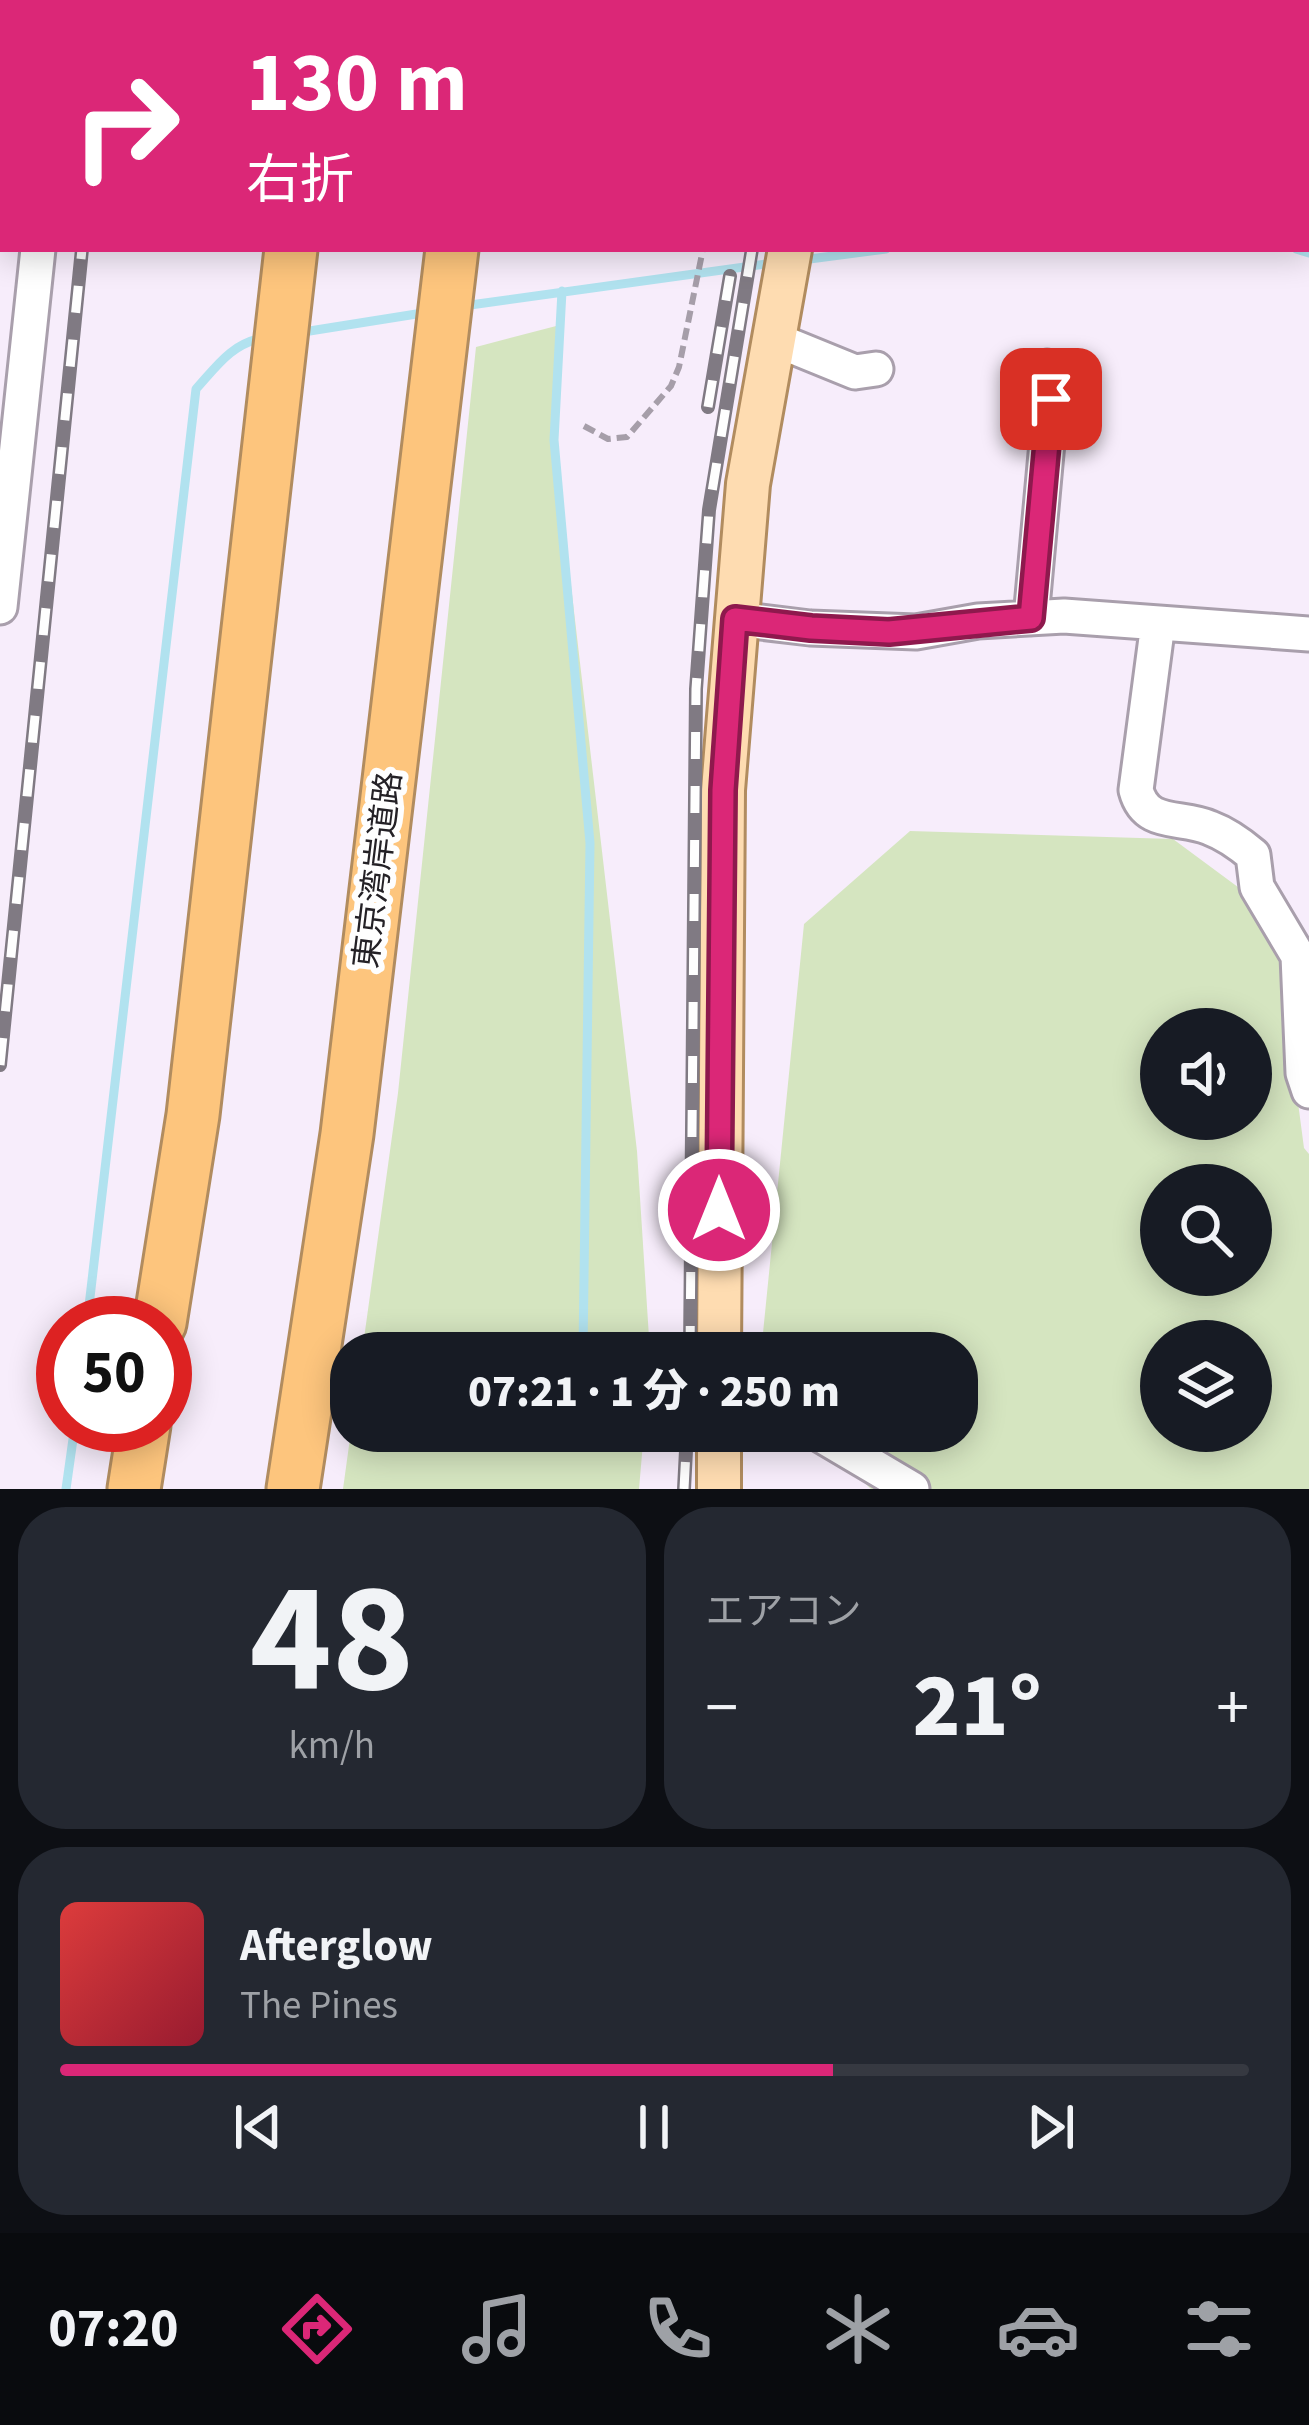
<!DOCTYPE html>
<html lang="ja">
<meta charset="utf-8">
<style>
:root{--surface:#171b24;--page:#242831;--text:#f1f3f6;--muted:#9ea1a6;--line:#363941;--accent:#db2777}
body{margin:0;font-family:"Source Sans 3","Noto Sans JP",sans-serif;background:var(--page);color:var(--text);height:100vh;display:flex;flex-direction:column;font-size:45px;white-space:nowrap}
*{box-sizing:border-box;margin:0}
p{font-size:39px;color:var(--muted)}
.icon{flex:none;width:66px;height:66px;fill:none;stroke:currentColor;stroke-width:2;stroke-linecap:round;stroke-linejoin:round}
.map{position:relative;height:1489px;overflow:hidden}
.drawer{display:flex;flex-direction:column;gap:18px;padding:18px;background:#0d0f14;flex:1}
.drawer>*{flex:none}
.top-card{position:absolute;left:0px;top:0px;width:1311px;height:252px;box-shadow:0 6px 30px #0003;background:#db2777;color:#fff;overflow:hidden}
.fabs{position:absolute;left:1140px;top:1008px;display:grid;gap:24px}
.fabs a{display:grid;place-items:center;width:132px;height:132px;border-radius:50%;background:var(--surface);box-shadow:0 6px 30px #0003;font-size:60px}
.speed{position:absolute;left:36px;top:1296px;display:flex;gap:24px;font-size:60px;font-weight:700;text-align:center}
.speed>*{display:grid;place-content:center;width:156px;height:156px;border-radius:50%;background:var(--surface);box-shadow:0 6px 30px #0003;line-height:1}
.speed .limit{border:18px solid #d22;background:#fff;color:#111}
.pin{position:absolute;display:grid;place-items:center;width:102px;height:102px;color:#fff;margin:-51px;border-radius:24px;box-shadow:0 6px 18px #0006}
.me{position:absolute;width:132px;margin:-66px;rotate:0deg;stroke-linejoin:round;filter:drop-shadow(0 0 9px #0008)}
.turn{display:flex;align-items:center;gap:42px;height:252px;padding:0 48px;font-size:54px}
.turn .icon{width:156px;height:156px;stroke-width:2.5}
.turn b{display:block;font-size:84px;line-height:102px}
.big{font-size:90px;font-weight:800;line-height:1.1}
.drawer .widget{flex:1;display:flex;flex-direction:column;justify-content:center;gap:18px;min-width:0;padding:0 42px;border-radius:48px;background:var(--page)}
.drawer .dial{align-items:center;gap:0}
.dial b{font-size:156px;line-height:1}
.song{display:flex;align-items:center;gap:36px}
.cover{width:144px;height:144px;border-radius:18px;background:linear-gradient(135deg,hsl(0 70% 55%),hsl(350 70% 35%))}
.played{height:12px;border-radius:6px;background:linear-gradient(90deg,var(--accent) 65%,var(--line) 65%)}
.keys{display:flex;justify-content:space-around;direction:ltr}
.heat{display:flex;justify-content:space-between;align-items:center;font-size:66px;direction:ltr}
.drawer .tiles{flex:1;display:grid;gap:18px;grid-template-columns:1fr 1fr}
.widget:last-child{grid-column:span 2}
.trip{position:absolute;left:330px;top:1332px;width:648px;height:120px;border-radius:48px;background:var(--surface);box-shadow:0 6px 30px #0003;font-weight:800;line-height:120px;text-align:center}
.tabs{display:flex;height:192px;justify-content:space-around;align-items:center;background:#090b0e;color:var(--muted)}
.tabs .icon{width:84px;height:84px}
.tabs .on{color:var(--accent)}
.tabs b{font-size:54px;color:var(--text)}
.map>svg:first-child{display:block}
.green{fill:#d5e5c0;fill-rule:evenodd}
.lines{fill:none;stroke-linecap:round;stroke-linejoin:round}
.stream{stroke:#b1e2ef;stroke-width:9}
.minor-casing{stroke:#a99fac;stroke-width:39}
.major-casing{stroke:#b18c5f;stroke-width:48}
.highway-casing{stroke:#b18c5f;stroke-width:57}
.path{stroke:#a69ea9;stroke-width:6;stroke-dasharray:12 6;stroke-linecap:butt}
.minor{stroke:#fff;stroke-width:33}
.major{stroke:#fedcb1;stroke-width:42}
.highway{stroke:#fdc57d;stroke-width:51}
.rail-casing{stroke:#807a83;stroke-width:14}
.rail{stroke:#fefefe;stroke-width:9;stroke-dasharray:27;stroke-linecap:butt}
.route-casing{stroke:#8e194d;stroke-width:30}
.route{stroke:#db2777;stroke-width:21}
.labels{text-anchor:middle;dominant-baseline:central;stroke-width:12;stroke-linejoin:round;paint-order:stroke}
.street-label{font-size:33px;fill:#242126;stroke:#fefefe}
</style>
<div class="map">
<svg width="1309" height="1489" viewBox="0 0 1309 1489">
<rect width="100%" height="100%" fill="#f7edfb"/>
<path class="green" d="M 560,325 L 554,440 L 637,1151 L 650,1353 L 362,1353 L 398,1093 L 476,347 Z
M 910,831 L 1173,839 L 1273,913 L 1304,1148 L 1309,1154 L 1309,1489 L 871,1489 L 810,1431 L 957,1431 L 957,1353 L 761,1353 L 804,924 ZM 1161,1029 L 1251,1029 L 1251,1119 L 1161,1119 ZM 1161,1185 L 1251,1185 L 1251,1275 L 1161,1275 ZM 1161,1341 L 1251,1341 L 1251,1431 L 1161,1431 Z
M 351,1431 L 644,1431 L 639,1489 L 343,1489 Z"/>
<g class="lines">
<path class="stream" d="M 1296,249 L 1309,253
M 802,260 L 886,249
M 562,291 L 554,440 L 590,843 L 583,1351
M 463,306 L 773,263
M 297,333 L 429,312
M 87,1323 L 196,389 C 216,367 232,343 263,338
M 66,1489 L 75,1425"/>
<defs>
<path id="minor" d="M 64,3 L 65,0
M 1308,97 L 1309,96
M 1308,228 L 1309,229
M 774,339 L 855,372 L 876,369
M 0,607 L 38,249
M 1031,618 L 1051,399 L 1047,367
M 735,619 L 810,628 L 916,632 L 978,621 L 1064,616 L 1309,634
M 1158,623 L 1136,790 C 1146,828 1181,815 1210,828 C 1226,834 1240,844 1253,855 L 1257,887 L 1298,956 L 1303,1073 L 1309,1091
M 814,1431 L 912,1489"/>
<path id="major" d="M 850,3 L 851,0
M 719,1353 L 723,790 L 748,484 L 790,249
M 719,1431 L 719,1489"/>
<path id="highway" d="M 317,3 L 318,0
M 495,3 L 496,0
M 160,1323 L 193,1115 L 291,249
M 134,1489 L 144,1425
M 293,1489 L 347,1134 L 452,249"/>
</defs>
<use href="#minor" class="minor-casing"/>
<use href="#major" class="major-casing"/>
<use href="#highway" class="highway-casing"/>
<path class="path" d="M 584,426 L 608,439 L 627,437 L 671,386 L 679,367 L 703,249"/>
<use href="#minor" class="minor"/>
<use href="#major" class="major"/>
<use href="#highway" class="highway"/>
<defs>
<path id="rail" d="M 104,3 L 105,0
M 801,3 L 802,0
M 708,407 L 730,276
M 0,1065 L 82,249
M 690,1353 L 696,689 L 709,510 L 752,249
M 684,1489 L 687,1431"/>
</defs>
<use href="#rail" class="rail-casing"/>
<use href="#rail" class="rail"/>
</g>
<g class="lines">
<defs>
<path id="route" d="M 719,1210 L 723,790 L 735,619 L 811,628 L 889,632 L 1031,618 L 1051,399"/>
</defs>
<use href="#route" class="route-casing"/>
<use href="#route" class="route"/>
</g>
<g class="labels">
<g class="street-label">
<text transform="translate(378 870) rotate(-83)">東京湾岸道路</text>
</g>
</g>
</svg>
<div class="fabs">
<a><svg class="icon" aria-label="sound" viewBox="0 0 24 24"><path d="M4 9h4l5-4v14l-5-4H4zM17 9q2 3 0 6"/></svg></a>
<a><svg class="icon" aria-label="search" viewBox="0 0 24 24"><circle cx="10" cy="10" r="6"/><path d="M15 15l6 6"/></svg></a>
<a><svg class="icon" aria-label="layers" viewBox="0 0 24 24"><path d="M12 4l9 5-9 5-9-5zM3 14l9 5 9-5"/></svg></a>
</div>
<div class="speed"><div class="limit">50</div></div>
<div class="pin" style="left:1051px;top:399px;background:#d93025"><svg class="icon" aria-label="arrive" viewBox="0 0 24 24"><path d="M6 21V4h12l-3 4 3 4H6"/></svg></div>
<svg class="me" style="left:719px;top:1210px" viewBox="-20 -20 40 40"><circle r="17" fill="#db2777" stroke="#fff" stroke-width="3"/><path d="M0-11L8 9 0 5-8 9z" fill="#fff"/></svg>
<div class="trip">07:21 · 1 分 · 250 m</div>
<div class="top-card">
<div class="turn"><svg class="icon" aria-label="right" viewBox="0 0 24 24"><path d="M7 20v-9h11M14 6l5 5-5 5"/></svg><div><b>130 m</b>右折</div></div>
</div>
</div>
<section class="drawer">
<div class="tiles">
<div class="widget dial"><b>48</b><p>km/h</p></div>
<div class="widget"><p>エアコン</p>
<div class="heat"><a>−</a><b class="big">21°</b><a>+</a></div>
</div>
<div class="widget">
<div class="song"><i class="cover"></i><div><b>Afterglow</b><p>The Pines</p></div></div>
<div class="played"></div>
<div class="keys"><svg class="icon" aria-label="previous" viewBox="0 0 24 24"><path d="M18 5L8 12l10 7zM5 5v14"/></svg><svg class="icon" aria-label="pause" viewBox="0 0 24 24"><path d="M8 5v14M16 5v14"/></svg><svg class="icon" aria-label="next" viewBox="0 0 24 24"><path d="M6 5l10 7-10 7zM19 5v14"/></svg></div>
</div>
</div>
</section>
<nav class="tabs">
<b>07:20</b>
<svg class="icon on" aria-label="directions" viewBox="0 0 24 24"><path d="M12 3l9 9-9 9-9-9zM9 14v-3h6M13 9l2 2-2 2"/></svg>
<svg class="icon" aria-label="music" viewBox="0 0 24 24"><path d="M9 18V5l10-2v13"/><circle cx="6" cy="18" r="3"/><circle cx="16" cy="16" r="3"/></svg>
<svg class="icon" aria-label="phone" viewBox="0 0 24 24"><path d="M5 4h4l2 5-3 2q2 4 5 5l2-3 5 2v4C11 20 4 13 5 4z"/></svg>
<svg class="icon" aria-label="climate" viewBox="0 0 24 24"><path d="M12 3v18M4 7l16 10M4 17L20 7"/></svg>
<svg class="icon" aria-label="car" viewBox="0 0 24 24"><path d="M5 17H2v-5l4-1 3-4h7l3 4 3 1v5h-3M9 17h6M6 11h13"/><circle cx="7" cy="17" r="2"/><circle cx="17" cy="17" r="2"/></svg>
<svg class="icon" aria-label="filters" viewBox="0 0 24 24"><path d="M4 7h16M4 17h16"/><circle cx="9" cy="7" r="2"/><circle cx="15" cy="17" r="2"/></svg>
</nav>
